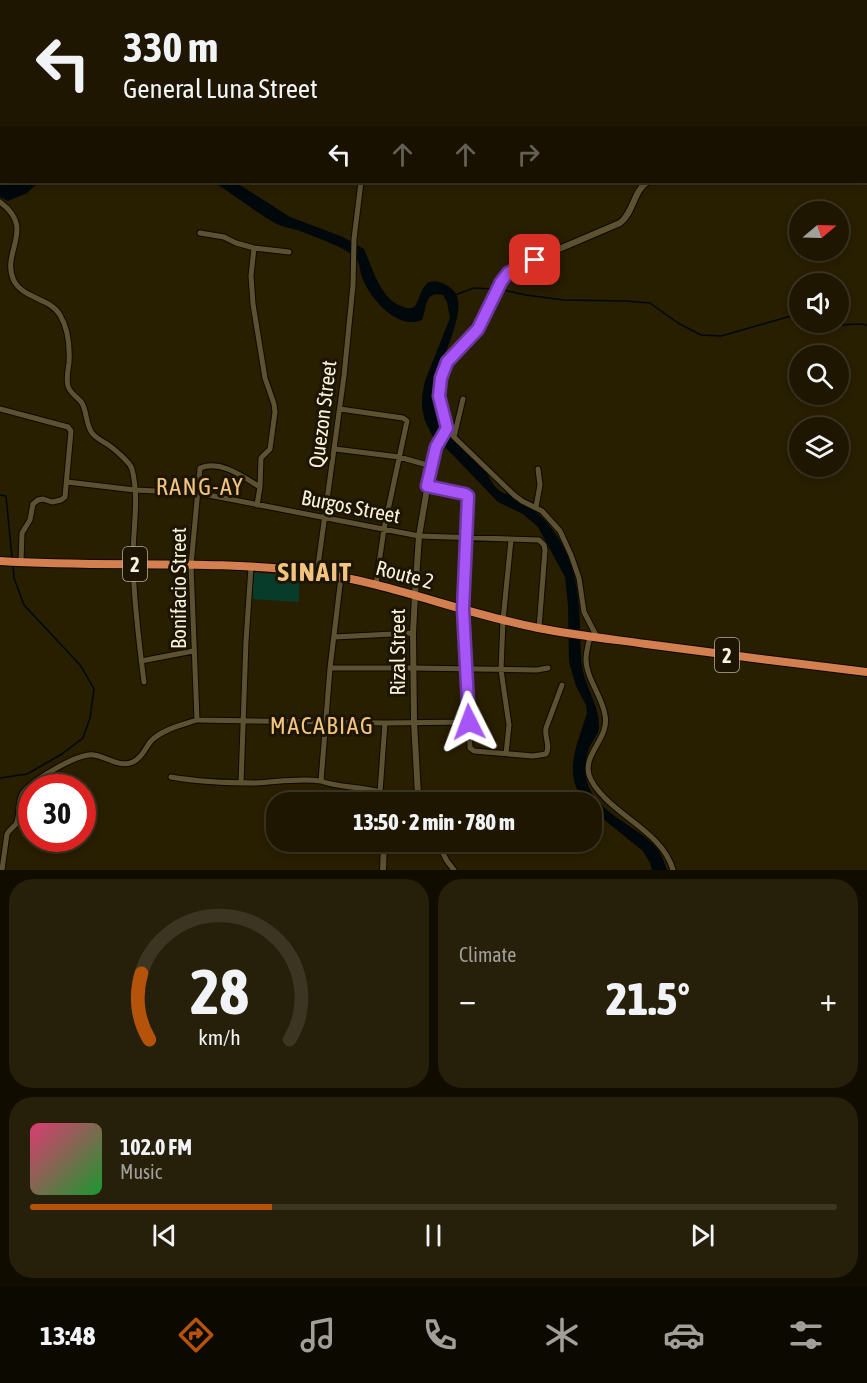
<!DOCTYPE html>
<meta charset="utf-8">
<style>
:root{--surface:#1e1600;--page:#261f0a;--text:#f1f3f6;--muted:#a19f99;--line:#3c3522;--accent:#b45309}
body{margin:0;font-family:"Asap Condensed",sans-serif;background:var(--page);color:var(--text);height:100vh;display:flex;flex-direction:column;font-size:22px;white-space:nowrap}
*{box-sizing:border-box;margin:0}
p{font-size:20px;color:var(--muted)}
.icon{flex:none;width:33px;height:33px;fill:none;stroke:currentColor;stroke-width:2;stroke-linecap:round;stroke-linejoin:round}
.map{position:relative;height:870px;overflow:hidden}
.drawer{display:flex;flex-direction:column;gap:9px;padding:9px;background:#100c00;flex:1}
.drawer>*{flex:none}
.banner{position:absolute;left:0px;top:0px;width:867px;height:183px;box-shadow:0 3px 9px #0003,0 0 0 2px var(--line);background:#1e1600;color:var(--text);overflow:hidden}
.needle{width:39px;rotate:71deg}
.buttons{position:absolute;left:789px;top:201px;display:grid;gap:12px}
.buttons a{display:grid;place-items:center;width:60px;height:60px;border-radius:50%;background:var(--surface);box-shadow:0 3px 9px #0003,0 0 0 2px var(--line);font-size:30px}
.speed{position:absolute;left:18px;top:774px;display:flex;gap:12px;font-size:30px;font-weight:700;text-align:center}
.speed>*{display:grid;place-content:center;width:78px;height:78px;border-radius:50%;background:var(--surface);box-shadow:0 3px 9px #0003,0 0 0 2px var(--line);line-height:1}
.speed .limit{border:9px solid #d22;background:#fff;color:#111}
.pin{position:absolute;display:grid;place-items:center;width:51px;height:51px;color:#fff;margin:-26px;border-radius:12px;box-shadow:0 3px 9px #0006}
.me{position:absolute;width:66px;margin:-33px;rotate:357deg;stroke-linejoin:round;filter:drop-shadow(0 0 4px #0008)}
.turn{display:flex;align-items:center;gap:21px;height:126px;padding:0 24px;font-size:27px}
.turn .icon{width:78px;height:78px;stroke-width:2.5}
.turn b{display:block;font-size:42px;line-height:51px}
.lanes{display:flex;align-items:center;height:57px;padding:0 24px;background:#0003;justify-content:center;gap:30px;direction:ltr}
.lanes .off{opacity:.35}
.big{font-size:45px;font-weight:800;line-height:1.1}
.drawer .tile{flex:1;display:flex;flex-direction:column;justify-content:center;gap:9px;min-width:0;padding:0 21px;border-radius:24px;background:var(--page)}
.drawer .dial{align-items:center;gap:0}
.dial svg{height:156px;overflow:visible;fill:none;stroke:var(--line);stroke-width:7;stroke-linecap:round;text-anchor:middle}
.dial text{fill:var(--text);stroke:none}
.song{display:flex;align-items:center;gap:18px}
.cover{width:72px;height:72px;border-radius:9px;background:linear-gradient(135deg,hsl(340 70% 55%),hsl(130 70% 35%))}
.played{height:6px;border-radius:3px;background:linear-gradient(90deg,var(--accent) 30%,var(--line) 30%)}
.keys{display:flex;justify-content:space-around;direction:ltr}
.heat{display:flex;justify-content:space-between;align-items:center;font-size:33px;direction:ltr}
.drawer .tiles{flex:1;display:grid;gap:9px;grid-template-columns:1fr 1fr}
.tile:last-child{grid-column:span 2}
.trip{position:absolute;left:266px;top:792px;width:336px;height:60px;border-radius:24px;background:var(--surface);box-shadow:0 3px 9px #0003,0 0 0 2px var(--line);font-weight:800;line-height:60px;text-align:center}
.tabs{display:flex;height:96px;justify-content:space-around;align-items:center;background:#0c0900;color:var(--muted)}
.tabs .icon{width:42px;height:42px}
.tabs .selected{color:var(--accent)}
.tabs b{font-size:27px;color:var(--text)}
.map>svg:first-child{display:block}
.green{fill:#083c2a}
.water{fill:#01080b}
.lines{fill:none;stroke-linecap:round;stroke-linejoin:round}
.stream{stroke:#01080b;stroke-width:1.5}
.minor-casing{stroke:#0f0800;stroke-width:7}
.tertiary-casing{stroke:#0f0800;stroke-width:8}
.trunk-casing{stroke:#0f0800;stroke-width:10}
.minor{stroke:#5c5232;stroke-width:5}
.tertiary{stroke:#5c5232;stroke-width:6}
.trunk{stroke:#d37f4f;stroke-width:8}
.route-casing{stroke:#6d37a1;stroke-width:15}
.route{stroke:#a855f7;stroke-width:10}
.labels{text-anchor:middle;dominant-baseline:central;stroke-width:6;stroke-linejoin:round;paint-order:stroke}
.shield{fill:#1d1501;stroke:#b6b09d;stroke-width:1.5}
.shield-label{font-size:20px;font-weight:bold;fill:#f8f2e0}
.street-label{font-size:21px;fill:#f8f2e0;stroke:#1d1501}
.quarter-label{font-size:24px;letter-spacing:1.5px;fill:#f1c580;stroke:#1d1501}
.district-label{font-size:27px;font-weight:bold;letter-spacing:1.5px;fill:#f1c580;stroke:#1d1501}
</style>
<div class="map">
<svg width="867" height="870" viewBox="0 0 867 870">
<rect width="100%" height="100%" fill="#281e00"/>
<path class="green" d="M 254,573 L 299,576 L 299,602 L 252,599 Z"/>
<path class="water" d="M 0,177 L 1,177 L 2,182 L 39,182 L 27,193 L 8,201 L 0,197 Z
M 214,182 L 235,182 L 290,217 L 343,237 L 364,249 C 372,267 380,297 399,305 C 403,307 408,309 412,308 C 422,305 418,274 442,283 C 447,285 453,289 456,294 C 467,314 437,366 434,389 C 432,399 434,410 438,420 C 445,439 468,451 482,465 C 488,473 491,485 500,491 C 503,494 509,494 512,496 C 534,506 552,525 563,546 C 576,570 579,598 580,625 C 581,639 580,652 582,666 C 585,686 599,705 599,726 C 599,734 593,740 590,746 C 585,757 584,771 587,782 C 596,813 634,824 655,846 C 661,853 664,861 667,870 L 652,870 L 650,863 L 643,851 L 597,814 L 591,807 L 591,802 L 587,802 C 584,799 580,795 578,791 C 565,767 580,737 587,713 L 586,705 L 576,686 L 569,662 L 568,605 L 565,577 L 538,527 L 523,514 L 498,502 L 450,452 L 433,437 L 425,421 L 422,408 L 422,396 L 425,381 L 450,318 L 447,302 L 443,295 C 424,290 427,308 422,320 C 397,330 372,300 363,280 C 360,273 360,263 356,258 C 347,248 311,235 297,230 C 290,228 282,227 275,223 C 254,211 234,195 214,182 Z"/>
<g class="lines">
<path class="stream" d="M 499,289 L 526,295 L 564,300 L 625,301 L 650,303 L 678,323 L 701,335 L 721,336 L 791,316 L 800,318
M 455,295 L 474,288 L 494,289
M 819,322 L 838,325 L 861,324 L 867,325
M 0,495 L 6,496 L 12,557
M 0,778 L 27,774 L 62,754 L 83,738 L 90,718 L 94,689 L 81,666 L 24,605 L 14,578 L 13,565"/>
<defs>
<path id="minor" d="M 144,0 L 145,2
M 708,0 L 709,2
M 319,2 L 319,0
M 866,108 L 867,109
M 0,202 C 37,229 0,252 14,281 C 24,299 50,298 60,315 C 69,330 70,346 69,363 C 68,370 66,379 68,386 C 70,394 78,397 82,403 C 87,412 86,425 92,433 C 96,438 102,441 107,444 C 113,448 130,462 132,469 C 140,500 132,533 133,564 C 134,604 139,643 144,682
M 200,233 L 224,237 L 236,243 L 254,248 L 289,252
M 254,248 L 251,276 L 253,304 L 265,378 L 274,404 L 275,412 L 270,449 L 261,458 L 260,487
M 0,409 L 68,427 L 71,431 L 65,497 L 61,500 L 52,502 L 43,499 L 38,500 L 33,504 L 30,520 L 22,533 L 21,562
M 340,409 L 403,418 L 407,421 L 384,529 L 376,584
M 446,427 L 454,437 L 514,495 L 522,501 L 542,511 L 560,531 L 571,555 L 579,578 L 584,612 L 597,637
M 454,437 L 463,399
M 335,449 L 399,457 L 431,466
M 67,482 L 135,490 L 198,493 L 419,536 L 539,540 L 544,545 L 545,550 L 539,628
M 427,486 L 465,494 L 468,496 L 463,609 L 470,748 L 474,751 L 533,756 L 546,754 C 551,746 544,737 546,728 L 562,685
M 536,507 L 540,485 L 538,469
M 317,573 L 344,376 L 353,285 L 354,239 L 361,182
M 341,577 L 330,668 L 321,781 C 344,790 382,785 398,802
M 590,636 C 589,643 586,651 586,659 C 586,678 602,696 605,715 C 610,738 583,753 589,775 C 592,784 598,791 605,798 C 627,821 664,837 673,870
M 334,637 L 413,633
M 141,661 L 193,651
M 330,668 L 413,668 L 537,670 L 548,668
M 197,720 L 191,565 L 200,468 C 221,460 242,476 260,487 L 257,505
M 506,754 L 509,725 L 501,670 L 503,620 L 511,540
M 171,777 C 200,782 227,783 256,783 C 277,782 299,778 321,781
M 241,783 L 246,641 L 251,567
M 380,792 L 385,723
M 437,842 L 447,861 L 454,870
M 2,870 L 7,834 C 9,830 13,828 16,824 C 21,816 16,804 23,793 C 31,781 79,752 94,755 C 107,757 120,768 133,762 C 143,757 145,748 151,741 C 163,729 182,725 197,720 L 385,723 L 469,722"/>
<path id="tertiary" d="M 773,2 L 773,0
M 399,802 L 406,799 L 418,795 L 414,722 L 413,633 L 415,595 L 419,536 L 431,466 L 436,447 L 446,427 L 439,396 L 439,387 L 444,369 L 452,356 L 478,329 L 501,282 L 508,273 L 524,264 L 620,223 C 634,212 633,192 647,182
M 383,870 L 384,842"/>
<path id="trunk" d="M 0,561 C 104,568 210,559 313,572 C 390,583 462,613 538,628 C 574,635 610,639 646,644 C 720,654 793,663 867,672"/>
</defs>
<use href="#minor" class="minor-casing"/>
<use href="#tertiary" class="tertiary-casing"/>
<use href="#trunk" class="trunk-casing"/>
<use href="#minor" class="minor"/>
<use href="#tertiary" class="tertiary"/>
<use href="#trunk" class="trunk"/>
</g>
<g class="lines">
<defs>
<path id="route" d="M 469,722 L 463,609 L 468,496 L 465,494 L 427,486 L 436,447 L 447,428 L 439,396 L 441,378 L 447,362 L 478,329 L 501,282 L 508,273 L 535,260"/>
</defs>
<use href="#route" class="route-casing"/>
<use href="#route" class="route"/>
</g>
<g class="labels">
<g class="shield">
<rect x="123" y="547" width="24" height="34" rx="4.5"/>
<rect x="715" y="638" width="24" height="34" rx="4.5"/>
</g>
<g class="shield-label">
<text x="135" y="564">2</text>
<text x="727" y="655">2</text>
</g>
<g class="street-label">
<text transform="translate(322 414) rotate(-83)">Quezon Street</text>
<text transform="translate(351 506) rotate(11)">Burgos Street</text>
<text transform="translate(405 574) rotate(15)">Route 2</text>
<text transform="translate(178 588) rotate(-90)">Bonifacio Street</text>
<text transform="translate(397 652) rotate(-90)">Rizal Street</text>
</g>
<g class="quarter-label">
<text x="200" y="486">RANG-AY</text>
<text x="322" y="725">MACABIAG</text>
</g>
<g class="district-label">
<text x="315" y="571">SINAIT</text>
</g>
</g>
</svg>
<div class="buttons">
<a><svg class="needle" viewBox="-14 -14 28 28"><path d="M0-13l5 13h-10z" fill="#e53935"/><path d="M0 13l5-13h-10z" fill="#a19f99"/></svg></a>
<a><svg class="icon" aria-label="sound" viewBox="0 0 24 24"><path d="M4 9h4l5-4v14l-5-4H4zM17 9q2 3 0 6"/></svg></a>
<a><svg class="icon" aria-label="search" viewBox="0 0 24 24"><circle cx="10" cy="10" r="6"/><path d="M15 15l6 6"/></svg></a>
<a><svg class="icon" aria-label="layers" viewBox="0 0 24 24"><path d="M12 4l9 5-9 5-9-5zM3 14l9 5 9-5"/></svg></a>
</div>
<div class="speed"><div class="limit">30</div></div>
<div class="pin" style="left:535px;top:260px;background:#d93025"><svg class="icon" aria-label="arrive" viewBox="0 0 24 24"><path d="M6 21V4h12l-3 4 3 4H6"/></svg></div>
<svg class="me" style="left:469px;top:722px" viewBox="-20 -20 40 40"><path d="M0-17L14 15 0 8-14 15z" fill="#a855f7" stroke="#fff" stroke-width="4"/></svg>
<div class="trip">13:50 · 2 min · 780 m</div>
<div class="banner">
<div class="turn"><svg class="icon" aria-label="left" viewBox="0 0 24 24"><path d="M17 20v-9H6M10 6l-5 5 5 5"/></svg><div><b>330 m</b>General Luna Street</div></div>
<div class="lanes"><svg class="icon" aria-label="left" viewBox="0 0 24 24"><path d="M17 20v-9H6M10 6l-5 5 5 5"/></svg><svg class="icon off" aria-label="ahead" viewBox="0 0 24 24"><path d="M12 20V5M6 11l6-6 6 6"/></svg><svg class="icon off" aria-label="ahead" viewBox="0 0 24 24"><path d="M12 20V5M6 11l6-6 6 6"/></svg><svg class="icon off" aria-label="right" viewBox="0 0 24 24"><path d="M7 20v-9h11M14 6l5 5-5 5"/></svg></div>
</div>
</div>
<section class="drawer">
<div class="tiles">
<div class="tile dial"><svg viewBox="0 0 100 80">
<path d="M14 69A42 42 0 1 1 86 69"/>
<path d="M14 69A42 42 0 0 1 10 35" stroke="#b45309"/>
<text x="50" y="56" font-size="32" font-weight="700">28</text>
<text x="50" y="72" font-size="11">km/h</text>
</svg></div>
<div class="tile"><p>Climate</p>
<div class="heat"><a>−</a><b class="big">21.5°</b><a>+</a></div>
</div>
<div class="tile">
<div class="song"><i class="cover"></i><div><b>102.0 FM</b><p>Music</p></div></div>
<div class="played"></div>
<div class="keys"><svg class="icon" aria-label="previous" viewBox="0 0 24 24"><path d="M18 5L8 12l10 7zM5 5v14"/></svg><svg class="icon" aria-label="pause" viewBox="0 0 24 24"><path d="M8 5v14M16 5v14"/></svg><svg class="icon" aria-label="next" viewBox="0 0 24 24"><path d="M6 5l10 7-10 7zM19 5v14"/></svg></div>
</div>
</div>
</section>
<nav class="tabs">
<b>13:48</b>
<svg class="icon selected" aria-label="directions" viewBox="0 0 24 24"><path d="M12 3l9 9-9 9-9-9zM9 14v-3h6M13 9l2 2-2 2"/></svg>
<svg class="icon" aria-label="music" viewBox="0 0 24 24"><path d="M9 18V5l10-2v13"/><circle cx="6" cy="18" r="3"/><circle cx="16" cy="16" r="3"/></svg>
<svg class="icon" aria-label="phone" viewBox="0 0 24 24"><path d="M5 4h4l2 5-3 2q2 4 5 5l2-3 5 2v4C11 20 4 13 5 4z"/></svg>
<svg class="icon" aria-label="climate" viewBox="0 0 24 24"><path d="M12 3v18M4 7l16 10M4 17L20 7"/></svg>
<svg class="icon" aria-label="car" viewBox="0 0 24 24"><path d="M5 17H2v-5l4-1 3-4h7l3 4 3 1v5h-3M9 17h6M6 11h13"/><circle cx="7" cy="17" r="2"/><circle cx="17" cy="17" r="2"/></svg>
<svg class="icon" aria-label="filters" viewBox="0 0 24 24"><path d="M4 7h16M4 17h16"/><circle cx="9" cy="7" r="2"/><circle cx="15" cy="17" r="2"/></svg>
</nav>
